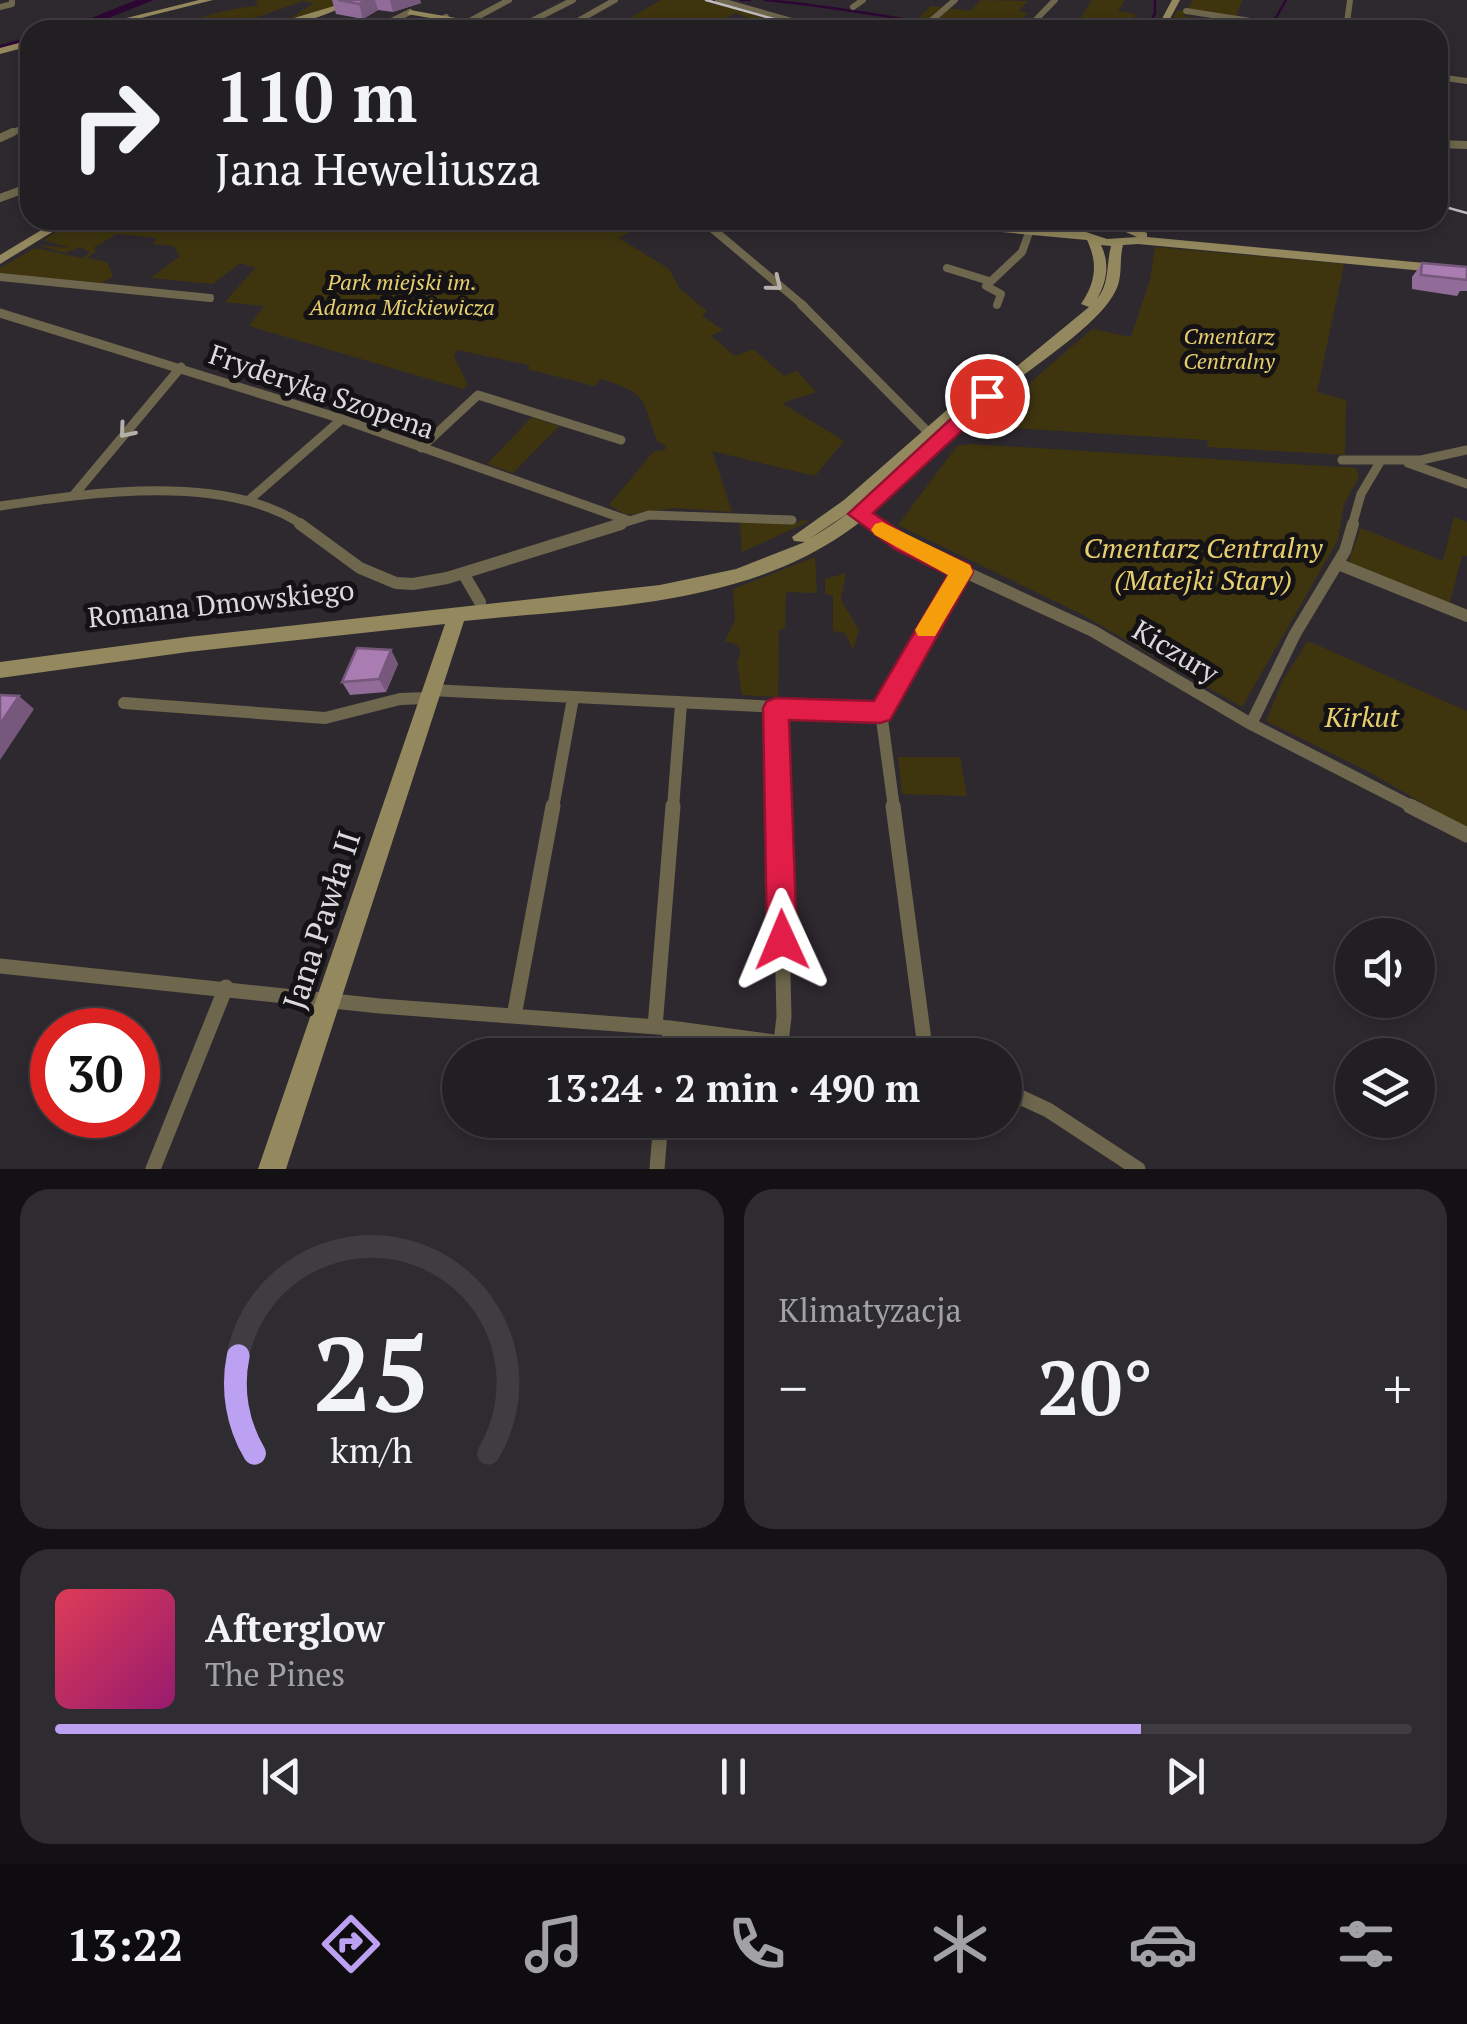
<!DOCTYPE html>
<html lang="pl">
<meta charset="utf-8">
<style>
:root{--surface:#221f23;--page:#2e2c30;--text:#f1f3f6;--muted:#a2a2a6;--line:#3f3d41;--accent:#bca0f2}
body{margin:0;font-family:"PT Serif",serif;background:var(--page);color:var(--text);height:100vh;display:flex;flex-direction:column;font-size:38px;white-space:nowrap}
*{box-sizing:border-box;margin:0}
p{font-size:32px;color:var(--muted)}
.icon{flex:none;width:55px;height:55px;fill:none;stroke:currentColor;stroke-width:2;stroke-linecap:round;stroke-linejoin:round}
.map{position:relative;height:1169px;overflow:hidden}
.panel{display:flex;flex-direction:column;gap:20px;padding:20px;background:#131113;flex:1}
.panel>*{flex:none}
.hud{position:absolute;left:20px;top:20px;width:1428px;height:210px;border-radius:30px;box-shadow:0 5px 15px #0003,0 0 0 2px var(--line);background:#221f23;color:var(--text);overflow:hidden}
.fabs{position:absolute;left:1335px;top:918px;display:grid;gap:20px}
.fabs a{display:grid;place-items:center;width:100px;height:100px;border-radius:50%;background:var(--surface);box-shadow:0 5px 15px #0003,0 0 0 2px var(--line);font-size:50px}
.speed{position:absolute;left:30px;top:1008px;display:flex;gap:20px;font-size:50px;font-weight:700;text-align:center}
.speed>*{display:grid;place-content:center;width:130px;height:130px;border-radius:50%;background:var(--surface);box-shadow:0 5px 15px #0003,0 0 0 2px var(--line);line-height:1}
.speed .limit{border:15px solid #d22;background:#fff;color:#111}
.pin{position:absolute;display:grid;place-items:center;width:85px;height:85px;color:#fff;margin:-42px;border:5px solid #fff;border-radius:50%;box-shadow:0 2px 10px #0007}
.me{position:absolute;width:110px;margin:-55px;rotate:359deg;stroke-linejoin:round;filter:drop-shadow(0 0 8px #0008)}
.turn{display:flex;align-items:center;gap:35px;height:210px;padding:0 30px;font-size:45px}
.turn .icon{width:130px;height:130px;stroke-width:2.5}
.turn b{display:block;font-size:70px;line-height:85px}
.big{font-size:75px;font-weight:700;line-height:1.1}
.panel .widget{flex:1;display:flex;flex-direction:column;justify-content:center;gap:15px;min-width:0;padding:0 35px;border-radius:30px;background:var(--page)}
.panel .dial{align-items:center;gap:0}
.dial svg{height:260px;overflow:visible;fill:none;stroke:var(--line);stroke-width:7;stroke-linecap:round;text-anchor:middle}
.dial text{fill:var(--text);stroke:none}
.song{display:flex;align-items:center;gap:30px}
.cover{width:120px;height:120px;border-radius:15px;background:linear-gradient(135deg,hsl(350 70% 55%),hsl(320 70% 35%))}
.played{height:10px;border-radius:5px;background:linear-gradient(90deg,var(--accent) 80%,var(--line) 80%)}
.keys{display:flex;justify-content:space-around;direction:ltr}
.heat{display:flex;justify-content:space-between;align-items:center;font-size:55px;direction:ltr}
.panel .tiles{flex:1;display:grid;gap:20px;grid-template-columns:1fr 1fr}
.widget:last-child{grid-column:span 2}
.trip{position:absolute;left:442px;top:1038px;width:580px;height:100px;border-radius:50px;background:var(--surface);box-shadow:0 5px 15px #0003,0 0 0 2px var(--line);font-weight:700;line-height:100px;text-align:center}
.dock{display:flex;height:160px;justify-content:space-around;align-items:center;background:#0e0c0e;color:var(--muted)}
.dock .icon{width:70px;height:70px}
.dock .selected{color:var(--accent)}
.dock b{font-size:45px;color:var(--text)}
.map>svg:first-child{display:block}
.green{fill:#3e350f}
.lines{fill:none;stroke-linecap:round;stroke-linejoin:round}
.stream{stroke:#2d0734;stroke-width:2.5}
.river{fill:#2d0734;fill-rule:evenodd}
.street-far4{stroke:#6e674d;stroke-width:6}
.street-far3{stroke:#6e674d;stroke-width:8}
.street-far2{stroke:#6e674d;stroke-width:9}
.street-far1{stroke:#6e674d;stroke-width:12}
.street{stroke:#6e674d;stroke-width:15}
.secondary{fill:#94895e;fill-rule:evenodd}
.rail{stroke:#bfbbc0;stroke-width:2.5}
.wall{fill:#916c98}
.shaded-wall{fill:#76587c}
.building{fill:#a97db1;stroke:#76587c;stroke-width:2.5}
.oneway{stroke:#b6b0ab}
.route{fill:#e11d48;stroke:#92132f;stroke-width:2.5}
.slow{fill:#f59e0b}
.labels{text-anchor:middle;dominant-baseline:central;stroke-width:10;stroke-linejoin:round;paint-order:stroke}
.far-park-label{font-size:22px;font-style:italic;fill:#e7cf6e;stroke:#151215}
.street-label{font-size:28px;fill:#dcd8dd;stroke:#151215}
.park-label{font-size:28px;font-style:italic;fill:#e7cf6e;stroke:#151215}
.near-street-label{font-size:32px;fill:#dcd8dd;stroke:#151215}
</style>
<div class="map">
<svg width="1467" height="1169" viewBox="0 0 1467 1169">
<rect width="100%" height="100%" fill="#2e292f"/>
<path class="green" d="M 259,0 L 343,0 L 336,6 L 289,19 L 314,3 L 303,1 L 221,30 L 151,30 C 172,16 179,23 198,18 C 217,13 235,8 255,6 L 259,4 L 254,2 Z
M 661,0 L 703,0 L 809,30 L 729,30 L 747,17 L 735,13 L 708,29 L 683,24 L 676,30 L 611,29 Z
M 981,0 L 1028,1 L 1019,11 L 1028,13 L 1010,30 L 930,26 L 851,11 L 917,19 L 931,6 L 970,11 Z
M 1092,0 L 1125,0 L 1118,11 L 1136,14 L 1132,22 L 1147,29 L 1114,25 L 1101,30 L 1073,30 Z
M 1193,0 L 1242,0 L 1236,18 L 1187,11 L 1184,16 L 1239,27 L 1236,30 L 1168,30 L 1177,10 L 1186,11 Z
M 76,220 L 612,220 L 634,230 L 619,238 L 669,269 L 680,289 L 707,311 L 702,316 L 723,330 L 711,336 L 735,356 L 753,349 L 784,376 L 797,371 L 816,392 L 782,403 L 844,441 L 815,476 L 712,451 L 732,512 L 674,508 L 626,515 L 609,505 L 654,451 L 665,450 L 666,446 L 658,442 C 640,399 652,395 601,379 L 594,386 L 527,369 L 530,365 L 457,350 L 454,357 L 468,385 L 463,389 L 249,326 L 264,306 L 225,302 L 255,268 L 240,263 L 213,284 L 151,278 L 180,256 L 173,246 L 153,244 L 157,238 L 117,234 L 93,248 L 97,250 L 87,258 L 107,262 L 113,276 L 102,283 L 0,274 L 0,268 L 35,248 L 83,258 L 90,252 L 80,247 L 65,253 L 37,245 L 71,248 L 43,240 Z
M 1155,247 L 1344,264 L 1317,392 L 1346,400 L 1345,455 L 1208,447 L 1207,440 L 980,426 L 1092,329 L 1131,337 L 1150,280 Z
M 532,417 L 559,426 L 513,473 L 487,464 Z
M 971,444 L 1356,468 L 1359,477 L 1344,504 L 1338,540 L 1242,707 L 1081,614 L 898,525 L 957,446 Z
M 1454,517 L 1467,522 L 1467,556 L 1462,556 L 1449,605 L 1351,565 L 1349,560 L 1361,528 L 1443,561 Z
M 801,520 L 810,521 L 742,552 L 740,521 L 797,523 Z
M 815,557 L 817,593 L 786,592 L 785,628 L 779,630 L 778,697 L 742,695 L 737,661 L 741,653 L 738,645 L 725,641 L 735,620 L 733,589 Z
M 846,573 L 841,600 L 859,630 L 853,650 L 845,633 L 833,631 L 833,595 L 825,594 L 825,579 Z
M 1308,641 L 1467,711 L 1467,829 L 1371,773 L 1266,721 L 1284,678 Z
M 898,757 L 960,757 L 967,796 L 902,794 Z"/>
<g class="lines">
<path class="stream" d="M 740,0 L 750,0
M 765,0 C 835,6 903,20 973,30
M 1106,30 L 1124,30
M 1147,30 L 1155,13 L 1155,0
M 1269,30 L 1286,0"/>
<path class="river" d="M 136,0 L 154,0 L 81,29 L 61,30 Z
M 30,37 L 30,43 L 0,51 L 0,45 Z"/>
<path class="street-far4" d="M 718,0 L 823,30
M 0,7 L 12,4 L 12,0
M 853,7 L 863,0
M 1186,11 L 1310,30
M 932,20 L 955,0
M 373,30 L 410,12
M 421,30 L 446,17
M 453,30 L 509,0
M 514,30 L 573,0
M 562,30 L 615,0
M 1026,30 L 1055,0
M 1346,30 L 1350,0
M 1438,77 L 1467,81
M 7,135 L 30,125"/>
<path class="street-far3" d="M 0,138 L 13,132
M 1438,144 L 1467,145
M 0,198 L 30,187
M 702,220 L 804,306
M 947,268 L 989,281
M 0,277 L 210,298
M 997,305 L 1001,294 L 986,286 L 1022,252 L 1030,230"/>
<path class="street-far2" d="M 801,304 L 928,432
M 0,313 L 342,419 L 627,520
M 421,448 L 478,395 L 621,440
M 1342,460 L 1421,460 L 1467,450
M 1408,463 L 1467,484
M 73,496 L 181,367
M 248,501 L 342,419
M 0,506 C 88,493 227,472 304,526
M 857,509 L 880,526
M 613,526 L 649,515 L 792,520
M 1352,526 L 1361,494 L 1380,462"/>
<path class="street-far1" d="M 300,524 L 360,568 L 396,583 L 413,584 L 447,578 L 621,524
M 876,524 L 902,543 L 1093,631 L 1251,724 L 1415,808
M 1338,564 L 1467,616
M 463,573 L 480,602
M 430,690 L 881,712
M 124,703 L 325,718 L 400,699 L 427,698
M 776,708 L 779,808
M 881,712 L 894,808
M 881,712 L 962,571
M 1251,724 L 1295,634 L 1345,551 L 1353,524
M 553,808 L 573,698
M 673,808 L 681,704"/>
<path class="street" d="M 779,806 L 784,1017 L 781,1042
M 893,806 L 926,1055
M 1410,806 L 1467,835
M 0,966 L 380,1006 L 670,1028 L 872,1055
M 514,1016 L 553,806
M 655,1027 L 673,806
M 668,1055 L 670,1028
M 1005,1090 L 1048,1110 L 1138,1169
M 153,1169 L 226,987
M 657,1169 L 661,1120"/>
<path class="secondary" d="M 199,0 L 213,0 L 93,30 L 78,30 Z
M 344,0 L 353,0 C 333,16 280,30 254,30 L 334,6 Z
M 1172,0 L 1180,0 L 1164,30 L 1156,30 Z
M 410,10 L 513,28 L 517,30 L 499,30 L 407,14 Z
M 30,40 L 30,46 L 0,54 L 0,48 Z
M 58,220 L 72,220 L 0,264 L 0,255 Z
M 898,220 L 947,220 L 1080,230 L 1107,239 L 1137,237 L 1099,220 L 1115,220 L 1147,233 L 1147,237 L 1467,267 L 1467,275 L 1138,244 L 1123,245 C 1119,259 1123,276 1116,290 C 1099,327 1024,371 992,400 C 943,445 900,495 845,533 C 737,608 590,607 464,621 L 286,1169 L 258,1169 L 445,624 L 188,652 L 0,678 L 0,662 L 188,637 L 660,585 L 736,569 L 805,542 L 794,541 L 792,537 L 844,500 L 956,402 L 966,402 L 966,408 L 1089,307 L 1081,304 C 1096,282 1098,263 1087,240 L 904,223 ZM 1101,245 L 1111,246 C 1106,265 1110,283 1097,299 C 1107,281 1110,264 1101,245 ZM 959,414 C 912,460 866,506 809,539 L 856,508 Z
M 1078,220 L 1090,220 L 1090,221 L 1084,224 Z"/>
<path class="rail" d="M 706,0 L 813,30
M 1438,205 L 1467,213"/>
</g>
<path class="wall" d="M 332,0 L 420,0 L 421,3 L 393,12 L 378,10 L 363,19 L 336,14 Z
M 1422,263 L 1467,267 L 1467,291 L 1460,291 L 1457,296 L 1412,289 L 1412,277 Z
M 391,650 L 398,664 L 386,692 L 350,695 L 342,682 Z"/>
<path class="shaded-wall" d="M 366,0 L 375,0 L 378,10 L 363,19 L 359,4 Z
M 390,0 L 420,0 L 421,3 L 393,12 Z
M 391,650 L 398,664 L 386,692 L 379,679 Z
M 19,696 L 34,709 L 0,760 L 0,724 Z"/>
<path class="building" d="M 338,0 L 366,0 L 359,4 Z
M 1422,263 L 1467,267 L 1467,280 L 1421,275 Z
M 357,648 L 391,650 L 379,679 L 342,682 Z
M 0,695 L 19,696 L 0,724 Z"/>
<defs><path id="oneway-chevron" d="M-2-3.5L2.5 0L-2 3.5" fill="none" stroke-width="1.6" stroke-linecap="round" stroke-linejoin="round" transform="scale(2.5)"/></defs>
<g class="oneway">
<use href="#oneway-chevron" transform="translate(775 284) rotate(39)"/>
<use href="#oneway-chevron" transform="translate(126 431) rotate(130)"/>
</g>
<path class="route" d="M 987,391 L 994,392 L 994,401 L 873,513 L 910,538 L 970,565 L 973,572 L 890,720 L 880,723 L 789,720 L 797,940 L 793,950 L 782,955 L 772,950 L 767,940 L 763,708 L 767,701 L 776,698 L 874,701 L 948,575 L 895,549 L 848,514 L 980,392 Z"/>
<path class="slow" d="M 882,522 L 970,565 L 973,572 L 935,636 L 918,636 L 915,630 L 948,575 L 875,535 L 871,530 L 875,524 Z"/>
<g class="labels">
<g class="far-park-label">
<text x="402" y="281">Park miejski im.<tspan x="402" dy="25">Adama Mickiewicza</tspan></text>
<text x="1229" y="335">Cmentarz<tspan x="1229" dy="25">Centralny</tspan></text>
</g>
<g class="street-label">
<text transform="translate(322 391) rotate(19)">Fryderyka Szopena</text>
<text transform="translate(221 603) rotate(-6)">Romana Dmowskiego</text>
<text transform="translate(1176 651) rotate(31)">Kiczury</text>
</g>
<g class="park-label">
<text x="1203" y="547">Cmentarz Centralny<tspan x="1203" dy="32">(Matejki Stary)</tspan></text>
<text x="1362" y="716">Kirkut</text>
</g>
<g class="near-street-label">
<text transform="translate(321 920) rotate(-72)">Jana Pawła II</text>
</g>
</g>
</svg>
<div class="fabs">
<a><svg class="icon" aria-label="sound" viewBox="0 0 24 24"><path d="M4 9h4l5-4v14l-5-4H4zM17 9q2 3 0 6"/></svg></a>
<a><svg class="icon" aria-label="layers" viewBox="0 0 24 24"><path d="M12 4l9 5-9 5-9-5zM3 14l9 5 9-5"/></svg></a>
</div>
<div class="speed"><div class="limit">30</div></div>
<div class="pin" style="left:987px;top:396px;background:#d93025"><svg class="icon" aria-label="arrive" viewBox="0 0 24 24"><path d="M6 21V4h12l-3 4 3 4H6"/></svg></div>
<svg class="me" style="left:782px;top:940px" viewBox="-20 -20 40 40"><path d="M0-17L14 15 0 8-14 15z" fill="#e11d48" stroke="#fff" stroke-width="4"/></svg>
<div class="trip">13:24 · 2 min · 490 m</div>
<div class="hud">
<div class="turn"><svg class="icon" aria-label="right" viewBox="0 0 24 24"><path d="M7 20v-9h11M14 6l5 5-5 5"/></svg><div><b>110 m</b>Jana Heweliusza</div></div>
</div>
</div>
<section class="panel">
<div class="tiles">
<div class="widget dial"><svg viewBox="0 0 100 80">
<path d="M14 69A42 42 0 1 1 86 69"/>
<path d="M14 69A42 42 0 0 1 9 39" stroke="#bca0f2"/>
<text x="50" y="56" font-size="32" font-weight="700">25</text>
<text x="50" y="72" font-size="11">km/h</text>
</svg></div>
<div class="widget"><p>Klimatyzacja</p>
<div class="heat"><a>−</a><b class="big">20°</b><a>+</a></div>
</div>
<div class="widget">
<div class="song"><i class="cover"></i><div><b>Afterglow</b><p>The Pines</p></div></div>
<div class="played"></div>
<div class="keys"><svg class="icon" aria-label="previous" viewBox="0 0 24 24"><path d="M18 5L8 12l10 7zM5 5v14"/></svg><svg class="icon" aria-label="pause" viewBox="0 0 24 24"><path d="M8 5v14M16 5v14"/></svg><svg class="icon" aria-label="next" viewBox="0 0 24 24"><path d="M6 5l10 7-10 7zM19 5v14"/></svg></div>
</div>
</div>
</section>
<nav class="dock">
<b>13:22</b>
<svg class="icon selected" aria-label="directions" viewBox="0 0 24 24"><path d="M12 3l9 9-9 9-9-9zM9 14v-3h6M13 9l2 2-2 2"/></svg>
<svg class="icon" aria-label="music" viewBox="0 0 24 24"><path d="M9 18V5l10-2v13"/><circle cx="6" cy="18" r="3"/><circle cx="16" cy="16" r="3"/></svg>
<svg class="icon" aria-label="phone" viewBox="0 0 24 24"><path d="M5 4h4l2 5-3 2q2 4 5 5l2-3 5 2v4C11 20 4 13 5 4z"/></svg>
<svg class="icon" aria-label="climate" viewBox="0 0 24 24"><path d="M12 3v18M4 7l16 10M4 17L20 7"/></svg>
<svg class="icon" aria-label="car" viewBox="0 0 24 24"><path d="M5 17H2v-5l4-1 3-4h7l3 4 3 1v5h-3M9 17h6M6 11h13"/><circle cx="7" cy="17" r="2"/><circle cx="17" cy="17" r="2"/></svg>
<svg class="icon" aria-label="filters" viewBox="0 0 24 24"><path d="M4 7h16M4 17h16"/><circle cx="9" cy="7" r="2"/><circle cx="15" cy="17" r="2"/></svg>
</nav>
